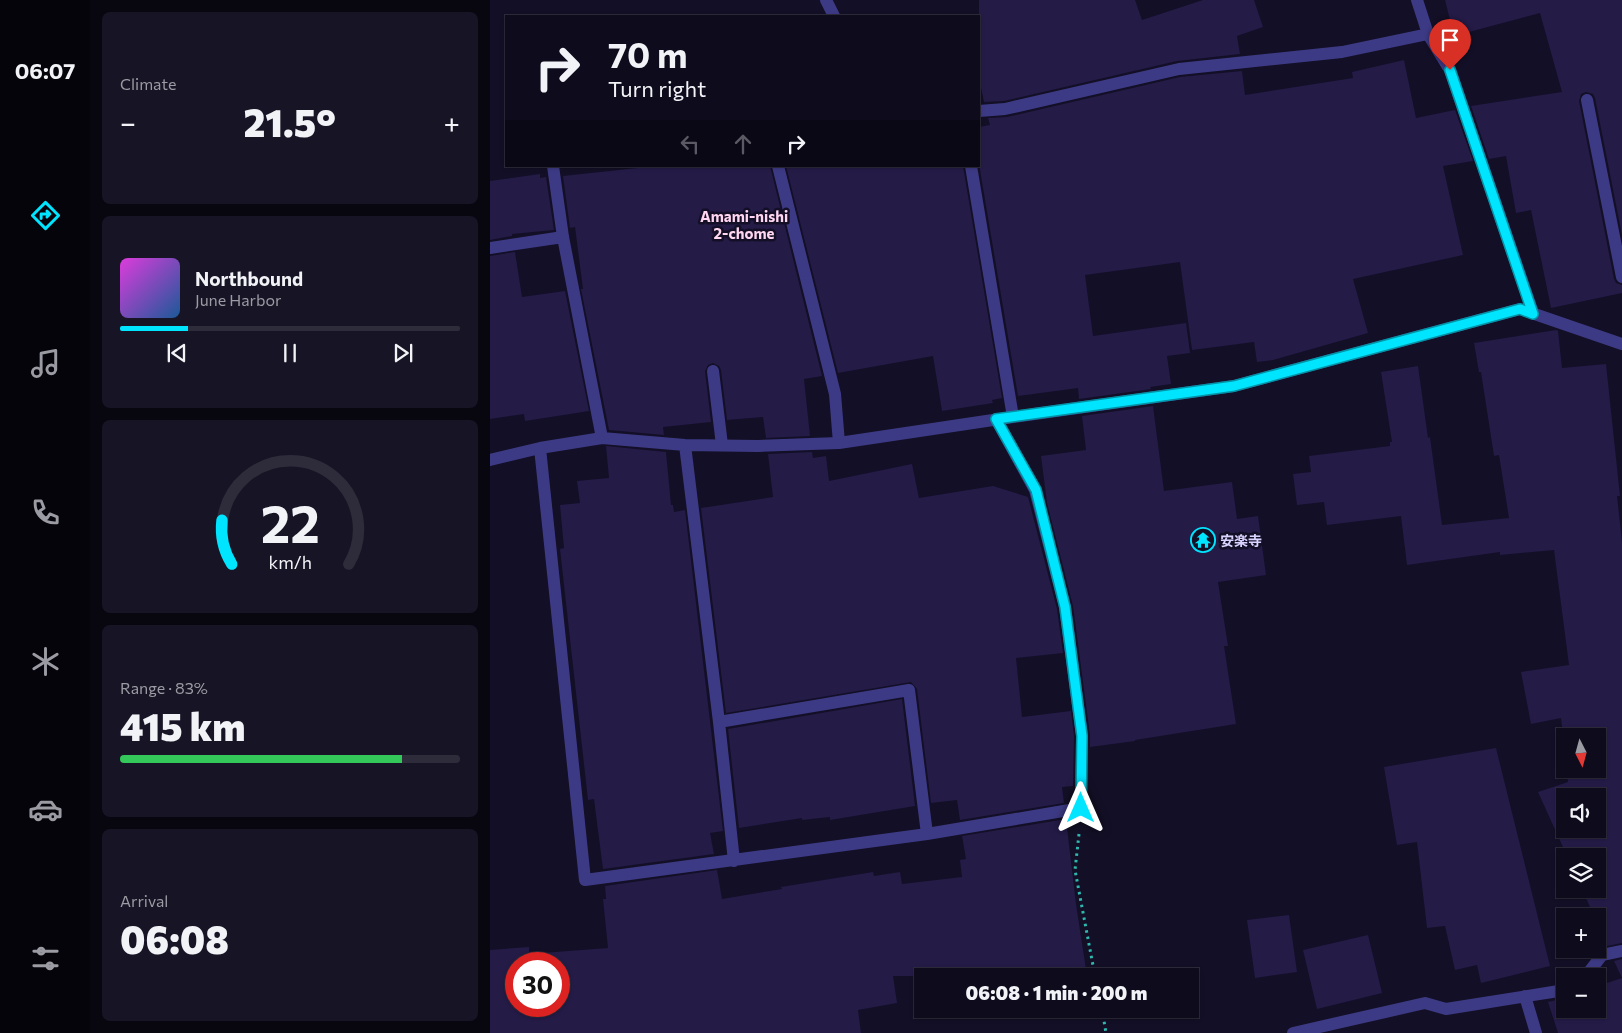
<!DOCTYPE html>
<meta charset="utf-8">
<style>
:root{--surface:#0e0b1c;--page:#171425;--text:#f1f3f6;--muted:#9b9ba3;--line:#2e2b3b;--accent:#00e5ff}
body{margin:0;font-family:Commissioner,"Noto Sans JP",sans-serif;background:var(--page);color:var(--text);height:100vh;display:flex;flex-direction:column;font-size:19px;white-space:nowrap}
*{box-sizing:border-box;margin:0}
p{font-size:16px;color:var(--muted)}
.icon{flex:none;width:28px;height:28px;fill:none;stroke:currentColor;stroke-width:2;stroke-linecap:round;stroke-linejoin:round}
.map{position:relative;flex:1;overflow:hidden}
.sheet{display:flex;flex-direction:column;gap:12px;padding:12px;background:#08060f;width:400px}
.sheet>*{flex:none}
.hud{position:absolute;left:15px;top:15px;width:475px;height:152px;border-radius:0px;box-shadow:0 1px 4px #0004,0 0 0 1px var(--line);background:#0e0b1c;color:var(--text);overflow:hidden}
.needle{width:32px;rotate:174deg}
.fabs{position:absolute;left:1066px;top:728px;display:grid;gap:10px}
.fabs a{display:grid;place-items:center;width:50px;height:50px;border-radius:0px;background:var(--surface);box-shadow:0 1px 4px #0004,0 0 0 1px var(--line);font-size:25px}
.speed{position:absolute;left:15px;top:952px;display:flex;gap:10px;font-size:25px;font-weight:700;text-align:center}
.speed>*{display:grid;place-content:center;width:65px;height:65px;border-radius:50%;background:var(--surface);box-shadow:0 1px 4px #0004,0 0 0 1px var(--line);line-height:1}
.speed .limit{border:8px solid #d22;background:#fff;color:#111}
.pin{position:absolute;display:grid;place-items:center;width:42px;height:42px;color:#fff;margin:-51px -21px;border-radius:50% 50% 50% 0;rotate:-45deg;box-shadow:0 0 5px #0007}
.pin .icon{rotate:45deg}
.me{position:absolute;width:55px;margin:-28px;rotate:0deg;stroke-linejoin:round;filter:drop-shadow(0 0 4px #0008)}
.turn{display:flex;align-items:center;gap:18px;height:105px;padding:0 20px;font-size:22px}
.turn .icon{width:65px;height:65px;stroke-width:2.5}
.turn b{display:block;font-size:35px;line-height:42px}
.lanes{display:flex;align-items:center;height:48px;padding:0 20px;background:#0003;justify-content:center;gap:25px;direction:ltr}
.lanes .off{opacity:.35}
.big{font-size:38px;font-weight:800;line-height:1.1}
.sheet .tile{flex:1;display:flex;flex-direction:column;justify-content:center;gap:8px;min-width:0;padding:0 18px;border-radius:8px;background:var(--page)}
.sheet .dial{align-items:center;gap:0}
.dial svg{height:130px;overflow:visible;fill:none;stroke:var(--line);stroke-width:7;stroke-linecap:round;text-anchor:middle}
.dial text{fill:var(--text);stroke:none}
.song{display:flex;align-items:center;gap:15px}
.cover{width:60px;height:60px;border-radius:8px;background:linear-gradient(135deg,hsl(300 70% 55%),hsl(210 70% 35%))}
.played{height:5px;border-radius:2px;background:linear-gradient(90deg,var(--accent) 20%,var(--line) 20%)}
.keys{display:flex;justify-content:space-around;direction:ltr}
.heat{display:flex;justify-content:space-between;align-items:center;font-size:28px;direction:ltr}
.charge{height:8px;border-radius:4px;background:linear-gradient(90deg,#34c759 83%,var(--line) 0)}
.trip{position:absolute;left:424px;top:968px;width:285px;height:50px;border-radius:0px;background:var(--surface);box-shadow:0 1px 4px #0004,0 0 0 1px var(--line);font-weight:800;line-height:50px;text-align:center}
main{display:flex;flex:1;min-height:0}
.menu{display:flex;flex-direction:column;width:90px;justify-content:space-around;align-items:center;background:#06040b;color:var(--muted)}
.menu .icon{width:35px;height:35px}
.menu .active{color:var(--accent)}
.menu b{font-size:22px;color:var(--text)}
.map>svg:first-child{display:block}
.building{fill:#241b47;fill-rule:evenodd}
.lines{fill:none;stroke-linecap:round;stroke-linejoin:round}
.path{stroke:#2fb8b0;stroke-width:3;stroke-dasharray:2.5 4;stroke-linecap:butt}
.service{stroke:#3d3a85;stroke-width:12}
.minor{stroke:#3d3a85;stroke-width:12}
.route-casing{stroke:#0095a6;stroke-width:12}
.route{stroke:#00e5ff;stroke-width:9}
.labels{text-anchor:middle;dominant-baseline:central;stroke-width:5;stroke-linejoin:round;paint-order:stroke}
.poi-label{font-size:14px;font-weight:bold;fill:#d9d4ff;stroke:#130f26;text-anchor:start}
.neighbourhood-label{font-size:15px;font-weight:bold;fill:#ffd6f0;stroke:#130f26}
</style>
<main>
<nav class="menu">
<b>06:07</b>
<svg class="icon active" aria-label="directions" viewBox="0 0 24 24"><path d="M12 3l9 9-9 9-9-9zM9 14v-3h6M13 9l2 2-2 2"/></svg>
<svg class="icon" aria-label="music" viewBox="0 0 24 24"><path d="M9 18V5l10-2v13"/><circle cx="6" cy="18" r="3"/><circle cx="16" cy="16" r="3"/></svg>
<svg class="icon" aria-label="phone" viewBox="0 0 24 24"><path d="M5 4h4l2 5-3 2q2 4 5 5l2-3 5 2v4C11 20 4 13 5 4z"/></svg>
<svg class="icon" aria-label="climate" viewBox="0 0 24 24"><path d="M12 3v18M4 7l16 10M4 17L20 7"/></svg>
<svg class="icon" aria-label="car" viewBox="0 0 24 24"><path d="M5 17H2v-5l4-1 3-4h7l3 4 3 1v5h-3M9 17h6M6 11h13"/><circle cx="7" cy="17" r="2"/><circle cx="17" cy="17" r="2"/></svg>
<svg class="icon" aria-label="filters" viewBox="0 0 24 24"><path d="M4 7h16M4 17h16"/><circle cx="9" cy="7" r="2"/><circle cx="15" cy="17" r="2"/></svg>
</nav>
<section class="sheet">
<div class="tile"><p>Climate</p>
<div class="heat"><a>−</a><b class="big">21.5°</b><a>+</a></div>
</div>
<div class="tile">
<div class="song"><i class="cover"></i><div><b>Northbound</b><p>June Harbor</p></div></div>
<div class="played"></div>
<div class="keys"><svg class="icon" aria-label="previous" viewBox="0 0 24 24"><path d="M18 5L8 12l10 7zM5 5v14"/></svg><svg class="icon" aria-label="pause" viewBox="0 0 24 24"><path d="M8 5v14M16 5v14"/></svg><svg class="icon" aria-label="next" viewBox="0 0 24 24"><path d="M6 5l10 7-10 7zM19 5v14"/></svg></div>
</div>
<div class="tile dial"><svg viewBox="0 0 100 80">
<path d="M14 69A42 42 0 1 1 86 69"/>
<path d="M14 69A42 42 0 0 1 8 42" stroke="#00e5ff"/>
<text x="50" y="56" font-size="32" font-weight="700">22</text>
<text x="50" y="72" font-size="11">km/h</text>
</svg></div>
<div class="tile"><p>Range · 83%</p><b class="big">415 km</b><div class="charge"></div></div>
<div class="tile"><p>Arrival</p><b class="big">06:08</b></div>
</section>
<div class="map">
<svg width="1132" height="1033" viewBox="0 0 1132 1033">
<rect width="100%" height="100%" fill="#130f26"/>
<path class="building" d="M 489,0 L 645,0 L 652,20 L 713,0 L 764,0 L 773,27 L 747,36 L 750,54 L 687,61 L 514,101 L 494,102 L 489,78 Z
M 955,0 L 1132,0 L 1132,235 L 1105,98 L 1103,94 L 1096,92 L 1091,94 L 1089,101 L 1124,279 L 1126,283 L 1132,285 L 1132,293 L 1061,308 L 1041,210 L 1026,213 L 1016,156 L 999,159 L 981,106 L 1072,92 L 1050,13 L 964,36 Z
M 914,60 L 926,118 L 965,110 L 983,161 L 953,166 L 973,255 L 863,279 L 878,333 L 783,360 L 767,362 L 764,342 L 702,350 L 690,262 L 595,275 L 603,336 L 696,323 L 700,353 L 677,356 L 681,384 L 660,387 L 661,389 L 589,399 L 588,388 L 528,396 L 489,164 L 489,127 L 500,125 L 498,118 L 517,117 L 690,77 L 752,71 L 755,95 L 863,78 L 862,72 Z
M 166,166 L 280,166 L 332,376 L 314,379 L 320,436 L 276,438 L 273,417 L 237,420 L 231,370 L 229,366 L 223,363 L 218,365 L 215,371 L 221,422 L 173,427 L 174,435 L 119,430 L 91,289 L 93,289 L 85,227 L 80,228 L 73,176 Z
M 296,166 L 473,166 L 512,398 L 502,400 L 503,403 L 452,411 L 443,356 L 348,373 Z
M 50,174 L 50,178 L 56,177 L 64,230 L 22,234 L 22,236 L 0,240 L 0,181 Z
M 25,252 L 32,297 L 75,291 L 99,411 L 35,421 L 34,414 L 0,419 L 0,256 Z
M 1066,330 L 1068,331 L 1072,368 L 1116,364 L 1130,496 L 1127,496 L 1132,542 L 1132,943 L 1117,946 L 1108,924 L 1108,916 L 1104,916 L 1092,889 L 1108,889 L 1108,856 L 1077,856 L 1048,792 L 1078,782 L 1077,769 L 1108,769 L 1108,736 L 1075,736 L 1075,752 L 1071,718 L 1041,724 L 1031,672 L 1079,665 L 1064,550 L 1010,555 L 1010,552 L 917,565 L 911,516 L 837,525 L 834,502 L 807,505 L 803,474 L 821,472 L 819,456 L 900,446 L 900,442 L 902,442 L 891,372 L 928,366 L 938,438 L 940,437 L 952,525 L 1019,518 L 1009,455 L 1004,456 L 991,372 L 989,372 L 984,343 ZM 1075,796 L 1108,796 L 1108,829 L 1075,829 Z
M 663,406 L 674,491 L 742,482 L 747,519 L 768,516 L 776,575 L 728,582 L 738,646 L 734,646 L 746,724 L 645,740 L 645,741 L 600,747 L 600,735 L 583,606 L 557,503 L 551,456 L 596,450 L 592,416 Z
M 116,446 L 176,452 L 181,505 L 183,505 L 184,512 L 195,510 L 233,831 L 220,833 L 224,854 L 113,869 L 104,799 L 98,800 L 70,549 L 74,548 L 70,505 L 90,503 L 87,481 L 119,478 Z
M 322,452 L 323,458 L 336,456 L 339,481 L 422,464 L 429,498 L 503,486 L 538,497 L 567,609 L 573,653 L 526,658 L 532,717 L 581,711 L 584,736 L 583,786 L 572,787 L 574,803 L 470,820 L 467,800 L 441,803 L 427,689 L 421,682 L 236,713 L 211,508 L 283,497 L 278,454 Z
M 412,699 L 425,806 L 340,820 L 340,817 L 312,820 L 312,818 L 249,828 L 238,729 Z
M 1006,748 L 1060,966 L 991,983 L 987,965 L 965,970 L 955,926 L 937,928 L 927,842 L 907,845 L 894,767 Z
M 576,819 L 586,904 L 597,976 L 403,976 L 407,1003 L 368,1010 L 371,1033 L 0,1033 L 0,950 L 39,947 L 39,954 L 118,948 L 113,899 L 116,899 L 115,886 L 227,870 L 232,899 L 292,889 L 291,887 L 383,872 L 384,876 L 410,872 L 412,884 L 472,877 L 470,860 L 476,859 L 472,836 ZM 26,964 L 69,964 L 69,1006 L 26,1006 Z
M 799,915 L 807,972 L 765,978 L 757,920 Z
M 878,935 L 892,993 L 827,1009 L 813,950 Z
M 1132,959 L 1132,1033 L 1068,1033 L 1058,1002 L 1075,998 L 1075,1009 L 1108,1009 L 1108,986 L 1132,978 L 1124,961 Z"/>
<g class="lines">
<path class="path" d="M 589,834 L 585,870 L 605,976
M 612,1009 L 616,1033"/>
<path class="service" d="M 223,371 L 232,445"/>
<path class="minor" d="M 336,0 L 344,16
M 927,0 L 938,34 L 960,70 L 1043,313
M 1097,100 L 1132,277
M 489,111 L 515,109 L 689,69 L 852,52 L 938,34
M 63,166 L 73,237 L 112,438
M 288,166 L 345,394 L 349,443
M 481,166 L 523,417
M 0,248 L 73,237
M 195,445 L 229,722 L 244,861
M 50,448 L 95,880 L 437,834
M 0,460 L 50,448 L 112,438 L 195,445 L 268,446 L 349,443 L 523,417 L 744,386 L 1030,309 L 1132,344
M 229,722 L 419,690 L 437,834 L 591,808 L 592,736 L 575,607 L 545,490 L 506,419
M 1096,976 L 1112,955 L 1132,951
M 1035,996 L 1046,1033
M 803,1033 L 935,1003 L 956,1009 L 1075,990"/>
</g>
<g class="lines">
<defs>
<path id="route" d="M 591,808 L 592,736 L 575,607 L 546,490 L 506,419 L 744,386 L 1030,309 L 1043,314 L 960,70"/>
</defs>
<use href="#route" class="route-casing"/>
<use href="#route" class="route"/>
</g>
<defs>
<symbol id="temple-ring" viewBox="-11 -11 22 22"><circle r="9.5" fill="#130f26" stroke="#00e5ff" stroke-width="1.5"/><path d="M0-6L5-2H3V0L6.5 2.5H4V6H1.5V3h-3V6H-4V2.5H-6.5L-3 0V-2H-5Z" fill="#00e5ff"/></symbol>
</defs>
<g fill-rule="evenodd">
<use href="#temple-ring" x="699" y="526" width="28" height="28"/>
</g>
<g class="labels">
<g class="poi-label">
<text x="730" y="540">安楽寺</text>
</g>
<g class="neighbourhood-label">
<text x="254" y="216">Amami-nishi<tspan x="254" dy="17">2-chome</tspan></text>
</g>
</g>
</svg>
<div class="fabs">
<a><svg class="needle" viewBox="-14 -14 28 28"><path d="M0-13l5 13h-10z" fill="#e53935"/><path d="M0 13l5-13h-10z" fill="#9b9ba3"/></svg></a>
<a><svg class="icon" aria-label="sound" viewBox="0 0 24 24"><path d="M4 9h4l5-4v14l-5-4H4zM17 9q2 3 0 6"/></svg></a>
<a><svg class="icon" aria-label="layers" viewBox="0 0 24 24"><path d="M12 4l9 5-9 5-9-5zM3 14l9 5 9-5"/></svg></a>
<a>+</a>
<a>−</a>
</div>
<div class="speed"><div class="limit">30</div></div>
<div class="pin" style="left:960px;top:70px;background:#d93025"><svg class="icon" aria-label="arrive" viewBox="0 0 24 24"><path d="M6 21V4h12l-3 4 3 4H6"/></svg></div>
<svg class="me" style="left:591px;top:808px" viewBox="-20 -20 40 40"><path d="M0-17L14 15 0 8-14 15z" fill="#00e5ff" stroke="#fff" stroke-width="4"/></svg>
<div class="trip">06:08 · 1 min · 200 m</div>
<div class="hud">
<div class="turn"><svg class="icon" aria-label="right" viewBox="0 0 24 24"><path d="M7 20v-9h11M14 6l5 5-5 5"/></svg><div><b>70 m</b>Turn right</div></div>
<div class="lanes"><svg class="icon off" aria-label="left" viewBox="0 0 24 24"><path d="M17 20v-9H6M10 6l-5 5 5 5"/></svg><svg class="icon off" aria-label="ahead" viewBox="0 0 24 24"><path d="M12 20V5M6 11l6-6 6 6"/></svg><svg class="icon" aria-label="right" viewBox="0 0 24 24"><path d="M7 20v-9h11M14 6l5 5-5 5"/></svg></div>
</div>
</div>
</main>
